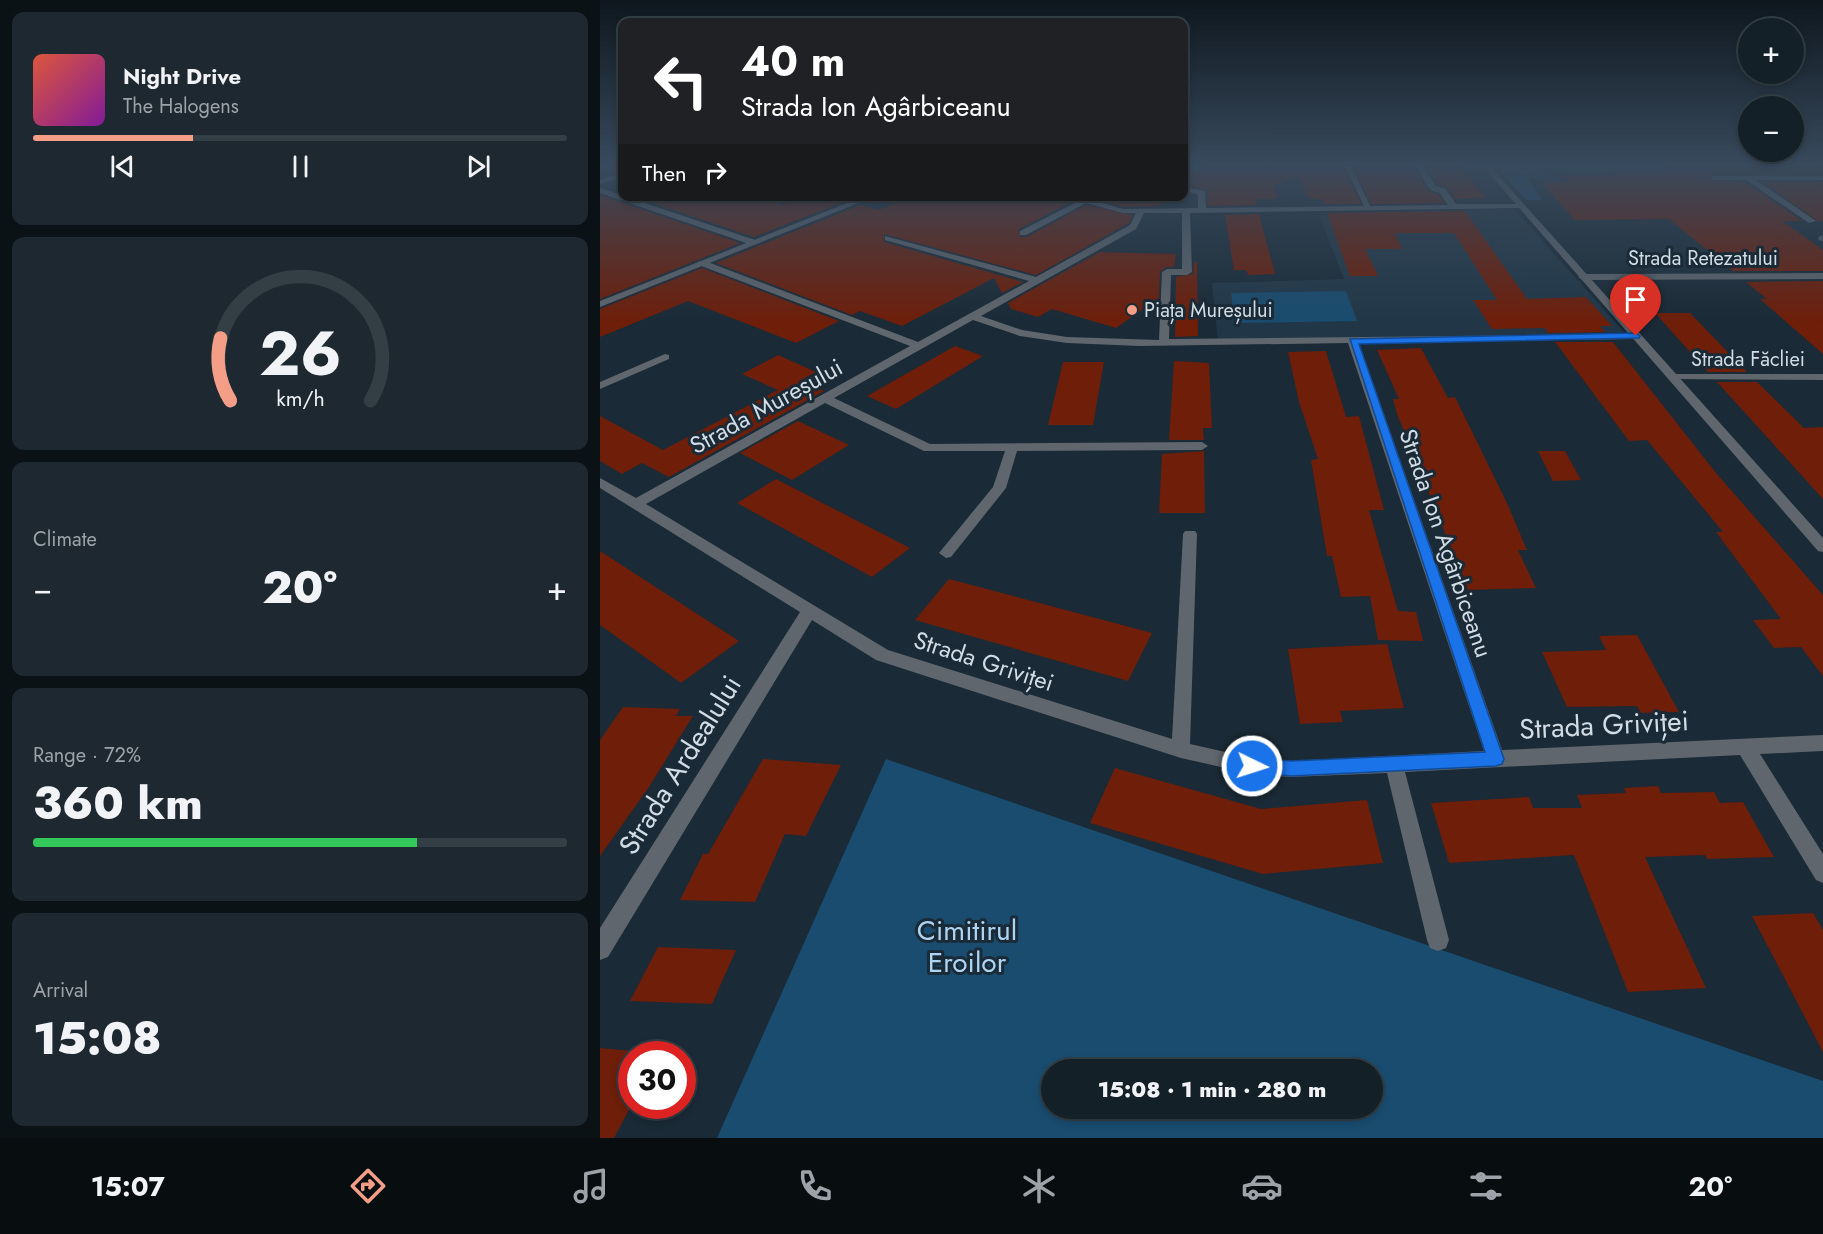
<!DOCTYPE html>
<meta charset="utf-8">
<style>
:root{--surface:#142028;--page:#1d2830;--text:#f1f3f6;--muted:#9da3a8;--line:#333e45;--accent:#f49e88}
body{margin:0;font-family:Jost,sans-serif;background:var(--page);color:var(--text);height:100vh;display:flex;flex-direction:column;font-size:22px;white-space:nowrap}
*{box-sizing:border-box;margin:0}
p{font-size:20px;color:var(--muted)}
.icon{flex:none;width:33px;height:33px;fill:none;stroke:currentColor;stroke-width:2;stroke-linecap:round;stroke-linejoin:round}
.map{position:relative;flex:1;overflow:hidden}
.side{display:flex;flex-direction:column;gap:12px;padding:12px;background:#0b1216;width:600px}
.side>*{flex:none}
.guide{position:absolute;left:18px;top:18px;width:570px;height:183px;border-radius:12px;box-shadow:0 3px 9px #0003,0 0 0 2px var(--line);background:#202124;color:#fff;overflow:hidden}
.tools{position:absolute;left:1138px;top:18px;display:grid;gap:12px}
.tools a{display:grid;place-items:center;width:66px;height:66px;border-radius:50%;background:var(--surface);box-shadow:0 3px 9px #0003,0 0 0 2px var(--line);font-size:30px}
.speed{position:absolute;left:18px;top:1041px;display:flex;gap:12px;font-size:30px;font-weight:700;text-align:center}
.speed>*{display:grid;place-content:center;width:78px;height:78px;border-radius:50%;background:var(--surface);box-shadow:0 3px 9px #0003,0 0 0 2px var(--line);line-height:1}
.speed .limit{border:9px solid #d22;background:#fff;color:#111}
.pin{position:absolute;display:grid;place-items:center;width:51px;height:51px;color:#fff;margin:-62px -26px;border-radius:50% 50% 50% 0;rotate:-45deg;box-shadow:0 0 6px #0007}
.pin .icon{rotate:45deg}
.me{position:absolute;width:66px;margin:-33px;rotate:94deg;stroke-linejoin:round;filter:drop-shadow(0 0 4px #0008)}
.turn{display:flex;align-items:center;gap:21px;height:126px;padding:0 24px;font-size:27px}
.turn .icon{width:78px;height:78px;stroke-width:2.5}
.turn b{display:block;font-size:42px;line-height:51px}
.then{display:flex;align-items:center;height:57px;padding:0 24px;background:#0003;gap:12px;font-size:22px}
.big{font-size:45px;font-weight:800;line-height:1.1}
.side .tile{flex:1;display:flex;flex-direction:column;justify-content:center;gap:9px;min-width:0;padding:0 21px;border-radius:12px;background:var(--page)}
.side .dial{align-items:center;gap:0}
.dial svg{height:156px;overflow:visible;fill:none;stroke:var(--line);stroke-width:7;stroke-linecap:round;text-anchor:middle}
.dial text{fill:var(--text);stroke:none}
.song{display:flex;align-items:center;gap:18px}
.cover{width:72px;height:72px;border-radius:9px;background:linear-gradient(135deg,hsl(10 70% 55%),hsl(290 70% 35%))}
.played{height:6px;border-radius:3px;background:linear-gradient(90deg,var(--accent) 30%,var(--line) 30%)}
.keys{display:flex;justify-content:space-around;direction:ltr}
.heat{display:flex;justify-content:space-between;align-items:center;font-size:33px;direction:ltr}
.charge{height:9px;border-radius:4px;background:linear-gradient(90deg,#34c759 72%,var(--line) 0)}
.trip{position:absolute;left:441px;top:1059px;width:342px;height:60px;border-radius:30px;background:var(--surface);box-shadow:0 3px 9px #0003,0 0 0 2px var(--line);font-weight:800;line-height:60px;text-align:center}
.menu{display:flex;height:96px;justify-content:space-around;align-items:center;background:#080d10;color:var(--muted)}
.menu .icon{width:42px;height:42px}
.menu .current{color:var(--accent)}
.menu b{font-size:27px;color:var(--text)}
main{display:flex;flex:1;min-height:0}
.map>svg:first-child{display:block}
.built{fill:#213747}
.green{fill:#194c6f;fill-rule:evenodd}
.building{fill:#6e1e09}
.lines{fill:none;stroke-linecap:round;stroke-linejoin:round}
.service{fill:#5f666d;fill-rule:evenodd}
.minor{fill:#5f666d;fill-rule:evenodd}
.tertiary{fill:#5f666d;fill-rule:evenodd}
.route{fill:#1a73e8;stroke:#114b97;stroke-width:1.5}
.poi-dot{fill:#f49e88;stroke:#1a2a36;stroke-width:2}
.labels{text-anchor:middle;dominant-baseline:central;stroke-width:6;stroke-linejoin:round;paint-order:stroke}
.far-street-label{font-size:20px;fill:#d2dce5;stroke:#1a2a36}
.far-poi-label{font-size:20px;fill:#d2dce5;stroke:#1a2a36;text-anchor:start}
.street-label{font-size:24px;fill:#d2dce5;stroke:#1a2a36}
.near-street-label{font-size:28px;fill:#d2dce5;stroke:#1a2a36}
.near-park-label{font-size:28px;fill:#aed4f3;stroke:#1a2a36}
</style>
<main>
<section class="side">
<div class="tile">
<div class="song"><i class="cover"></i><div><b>Night Drive</b><p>The Halogens</p></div></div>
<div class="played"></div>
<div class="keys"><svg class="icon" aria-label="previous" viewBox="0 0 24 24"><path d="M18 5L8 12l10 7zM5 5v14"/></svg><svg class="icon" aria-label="pause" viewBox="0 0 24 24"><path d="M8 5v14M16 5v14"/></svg><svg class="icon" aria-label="next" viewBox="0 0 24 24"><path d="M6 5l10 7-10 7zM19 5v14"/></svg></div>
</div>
<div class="tile dial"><svg viewBox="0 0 100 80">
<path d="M14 69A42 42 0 1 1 86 69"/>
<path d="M14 69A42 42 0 0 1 9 37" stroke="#f49e88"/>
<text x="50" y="56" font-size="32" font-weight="700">26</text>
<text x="50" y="72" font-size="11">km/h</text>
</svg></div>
<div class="tile"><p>Climate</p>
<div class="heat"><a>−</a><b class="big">20°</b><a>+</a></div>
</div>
<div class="tile"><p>Range · 72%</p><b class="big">360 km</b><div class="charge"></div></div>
<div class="tile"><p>Arrival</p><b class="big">15:08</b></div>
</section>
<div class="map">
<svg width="1223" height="1138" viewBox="0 0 1223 1138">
<rect width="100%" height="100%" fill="#1a2a36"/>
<path class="built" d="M 914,209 L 1024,332 L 618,342 L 612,283 L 744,279 L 718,213 Z"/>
<path class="green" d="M 911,164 L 937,164 L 949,176 L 927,178 L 942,200 L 927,200 L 900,172 L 903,166 Z
M 746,291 L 757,321 L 635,323 L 631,293 Z
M 286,759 L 1223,1081 L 1223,1138 L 117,1138 ZM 452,1070 L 772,1070 L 772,1108 L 452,1108 Z"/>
<path class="building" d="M 609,164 L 742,164 L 761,204 L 724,204 L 722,200 L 708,198 L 698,177 L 674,186 L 678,199 L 656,199 L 657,205 L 608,206 L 607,190 L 584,185 L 584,178 Z
M 752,164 L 813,164 L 828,191 L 839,195 L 844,203 L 771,204 Z
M 824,164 L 859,164 L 886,198 L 856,199 L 857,202 L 848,188 L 837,184 Z
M 1223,164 L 1223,174 L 1113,174 L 1108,180 L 1145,182 L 1202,221 L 1182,221 L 1223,250 L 1223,271 L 1133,271 L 1069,219 L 975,220 L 941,182 L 968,182 L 961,175 L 1018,175 L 1011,170 L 1069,170 L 1063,165 Z
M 1163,182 L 1223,182 L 1223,221 L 1218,221 Z
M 0,196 L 3,196 L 140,243 L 0,299 Z
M 32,196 L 179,196 L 180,206 L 206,196 L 228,196 L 246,201 L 154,237 Z
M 315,196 L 463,196 L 473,201 L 419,229 L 420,237 L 427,237 L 486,205 L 532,215 L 529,223 L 436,275 L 284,234 L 284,242 L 423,282 L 402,293 L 394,278 L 302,326 L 260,311 L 252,315 L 116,263 L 260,205 L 279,210 Z
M 489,196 L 575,196 L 558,206 L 523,207 Z
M 865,211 L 927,299 L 986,297 L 1012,326 L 1000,326 L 1005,332 L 948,333 L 945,328 L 892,329 L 873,300 L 897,300 L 854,233 L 795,233 L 802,249 L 765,249 L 778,276 L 750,276 L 727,213 Z
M 659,214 L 675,274 L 648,275 L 646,270 L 634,270 L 625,215 Z
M 500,252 L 576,254 L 574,267 L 566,267 L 560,272 L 559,298 L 516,328 L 452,309 L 438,317 L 411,309 L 408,303 Z
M 594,262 L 597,262 L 598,336 L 575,337 L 576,277 L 593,274 Z
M 102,268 L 239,321 L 196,343 L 88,301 L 0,337 L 0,309 Z
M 1223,281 L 1223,354 L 1160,299 L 1167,299 L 1146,282 Z
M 1055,313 L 1090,313 L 1147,372 L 1108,372 Z
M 955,342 L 1013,342 L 1116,473 L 1223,595 L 1223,676 L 1201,647 L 1174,648 L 1153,620 L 1181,619 L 1116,532 L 1123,532 L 1047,440 L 1029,441 Z
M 355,346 L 383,356 L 296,409 L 267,396 Z
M 821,348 L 848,398 L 855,397 L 907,503 L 927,550 L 918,550 L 936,588 L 868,590 L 797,414 L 793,399 L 799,399 L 777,350 Z
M 726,351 L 746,417 L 759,416 L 784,510 L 769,510 L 798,611 L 816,612 L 823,641 L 778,640 L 770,596 L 741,597 L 732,556 L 727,556 L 711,460 L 718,459 L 699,402 L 688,352 Z
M 178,355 L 216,372 L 199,381 L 224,391 L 69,477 L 42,463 L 22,474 L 0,461 L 0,416 L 63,450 L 178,390 L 142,374 Z
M 574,361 L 609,363 L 612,428 L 603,428 L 604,440 L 569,440 Z
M 463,362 L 504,362 L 493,425 L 448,425 Z
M 1117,382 L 1157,382 L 1204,428 L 1223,427 L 1223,499 Z
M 198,421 L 249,445 L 192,480 L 140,453 Z
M 604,451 L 605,513 L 559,513 L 562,454 Z
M 938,451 L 965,451 L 981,480 L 953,481 Z
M 176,479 L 310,548 L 272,577 L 137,503 Z
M 0,551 L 139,641 L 81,683 L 0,625 Z
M 349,579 L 552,633 L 528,681 L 315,620 Z
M 1037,635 L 1079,712 L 1041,713 L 1037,706 L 967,707 L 942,652 L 1006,650 L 999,636 Z
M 787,644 L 804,708 L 740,711 L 743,722 L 700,724 L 688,649 Z
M 23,707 L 80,709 L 76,716 L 93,716 L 49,787 L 0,856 L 0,740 Z
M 163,759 L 241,765 L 206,836 L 185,834 L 155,902 L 80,900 L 103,854 L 108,854 Z
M 515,768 L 661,809 L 767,800 L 783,863 L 663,874 L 490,823 Z
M 1058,786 L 1061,793 L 1114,792 L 1120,803 L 1143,802 L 1174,857 L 1107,859 L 1105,855 L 1045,857 L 1106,988 L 1028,992 L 974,855 L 849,863 L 831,803 L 929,797 L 933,808 L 982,808 L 977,795 L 1026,793 L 1024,788 Z
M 1213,913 L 1223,930 L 1223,1052 L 1152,916 Z
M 58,947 L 136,950 L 112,1004 L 30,1001 Z
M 0,1048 L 32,1051 L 32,1104 L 14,1138 L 0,1138 Z"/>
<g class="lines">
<path class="service" d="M 744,164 L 750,164 L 772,210 L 765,208 Z"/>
<path class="minor" d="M 599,164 L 607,164 L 584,176 L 584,171 Z
M 815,164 L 821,164 L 836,186 L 846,189 L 856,204 L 920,204 L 924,206 L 920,208 L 590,213 L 592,272 L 587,275 L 571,275 L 569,339 L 1040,334 L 1041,336 L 1036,339 L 759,343 L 902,750 L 1223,735 L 1223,751 L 1160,754 L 1223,854 L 1223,883 L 1216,880 L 1140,755 L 805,772 L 849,940 L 846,948 L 838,951 L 830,948 L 827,940 L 787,773 L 691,777 L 652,774 L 581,758 L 276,660 L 212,620 L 8,957 L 0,960 L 0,928 L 200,612 L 0,488 L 0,478 L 36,498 L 310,346 L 99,265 L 99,261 L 105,261 L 318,342 L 429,281 L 285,240 L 285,236 L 436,277 L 530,225 L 536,213 L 523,213 L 486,203 L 426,235 L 420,235 L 420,231 L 479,201 L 465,196 L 479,196 L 523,209 L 598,208 L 598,194 L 584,191 L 584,187 L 605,191 L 606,208 L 848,205 L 840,193 L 830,190 ZM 544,213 L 582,213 L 582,269 L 567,269 L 562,272 L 559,340 L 467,337 L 422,330 L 381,316 L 536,229 ZM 373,320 L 420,336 L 467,343 L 540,346 L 748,343 L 884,751 L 691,761 L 652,758 L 590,744 L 597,534 L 595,531 L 585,531 L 583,534 L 572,739 L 288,650 L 46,504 L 225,403 L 324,451 L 405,451 L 393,487 L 339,553 L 346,558 L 351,557 L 406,488 L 417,451 L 602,450 L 608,446 L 602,442 L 330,444 L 234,398 Z
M 22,173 L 22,177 L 0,184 L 0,180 Z
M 1113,176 L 1223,176 L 1223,180 L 1156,180 L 1216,221 L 1209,223 L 1146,180 L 1110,180 Z
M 0,188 L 158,241 L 159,243 L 152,245 L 0,193 Z
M 1222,235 L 1223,241 L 1219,240 L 1218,238 Z
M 1223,273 L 1223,279 L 983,280 L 978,277 L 983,274 Z
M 65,354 L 69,355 L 69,359 L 0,389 L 0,382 Z
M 1072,374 L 1223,374 L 1223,380 L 1068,379 L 1068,375 Z"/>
<path class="tertiary" d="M 881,164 L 888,164 L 1223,538 L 1223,552 L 1218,551 Z
M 265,196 L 276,196 L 0,307 L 0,301 Z"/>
</g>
<linearGradient id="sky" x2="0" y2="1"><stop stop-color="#0e171e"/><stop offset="0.51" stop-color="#384a5d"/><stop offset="1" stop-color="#384a5d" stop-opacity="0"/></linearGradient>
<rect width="1223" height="323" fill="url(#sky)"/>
<path class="route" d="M 1036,333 L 1040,336 L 1039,338 L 759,344 L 904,759 L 902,764 L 896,766 L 691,776 L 646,771 L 643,766 L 646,760 L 652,758 L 691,761 L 885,752 L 750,339 Z"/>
<circle class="poi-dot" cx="532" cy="310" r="6"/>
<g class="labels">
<g class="far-street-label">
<text x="1103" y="258">Strada Retezatului</text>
<text x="1148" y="359">Strada Făcliei</text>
</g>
<g class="far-poi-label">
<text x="544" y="310">Piața Mureșului</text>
</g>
<g class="street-label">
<text transform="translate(166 406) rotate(-29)">Strada Mureșului</text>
<text transform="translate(846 543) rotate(71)">Strada Ion Agârbiceanu</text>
<text transform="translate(384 661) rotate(18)">Strada Griviței</text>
</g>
<g class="near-street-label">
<text transform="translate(1004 725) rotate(-3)">Strada Griviței</text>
<text transform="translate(80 765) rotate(-58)">Strada Ardealului</text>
</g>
<g class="near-park-label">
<text x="367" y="930">Cimitirul<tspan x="367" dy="32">Eroilor</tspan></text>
</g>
</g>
</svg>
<div class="tools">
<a>+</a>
<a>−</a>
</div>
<div class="speed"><div class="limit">30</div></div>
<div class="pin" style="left:1036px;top:336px;background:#d93025"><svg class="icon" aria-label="arrive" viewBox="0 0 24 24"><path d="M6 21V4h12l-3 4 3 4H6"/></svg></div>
<svg class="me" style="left:652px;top:766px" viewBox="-20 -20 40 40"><circle r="17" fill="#1a73e8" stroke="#fff" stroke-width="3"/><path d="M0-11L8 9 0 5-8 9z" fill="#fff"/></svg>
<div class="trip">15:08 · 1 min · 280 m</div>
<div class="guide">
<div class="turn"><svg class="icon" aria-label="left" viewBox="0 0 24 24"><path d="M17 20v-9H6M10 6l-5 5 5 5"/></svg><div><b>40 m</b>Strada Ion Agârbiceanu</div></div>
<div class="then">Then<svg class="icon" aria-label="right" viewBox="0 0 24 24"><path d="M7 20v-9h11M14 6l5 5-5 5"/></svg></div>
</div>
</div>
</main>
<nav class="menu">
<b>15:07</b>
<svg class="icon current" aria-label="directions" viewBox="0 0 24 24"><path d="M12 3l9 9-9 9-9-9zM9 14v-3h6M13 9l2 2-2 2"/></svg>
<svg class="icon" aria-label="music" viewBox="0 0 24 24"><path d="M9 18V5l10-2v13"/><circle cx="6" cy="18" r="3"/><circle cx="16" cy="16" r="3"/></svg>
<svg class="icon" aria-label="phone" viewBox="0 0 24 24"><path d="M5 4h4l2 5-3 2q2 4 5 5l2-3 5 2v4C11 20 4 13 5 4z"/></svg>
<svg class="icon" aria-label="climate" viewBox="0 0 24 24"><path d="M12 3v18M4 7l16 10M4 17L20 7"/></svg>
<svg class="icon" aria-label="car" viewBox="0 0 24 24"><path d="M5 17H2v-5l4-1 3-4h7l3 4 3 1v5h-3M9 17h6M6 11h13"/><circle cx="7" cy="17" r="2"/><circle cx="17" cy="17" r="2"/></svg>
<svg class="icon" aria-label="filters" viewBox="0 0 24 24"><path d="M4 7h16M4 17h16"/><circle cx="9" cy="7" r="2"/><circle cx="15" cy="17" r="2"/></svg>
<b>20°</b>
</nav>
